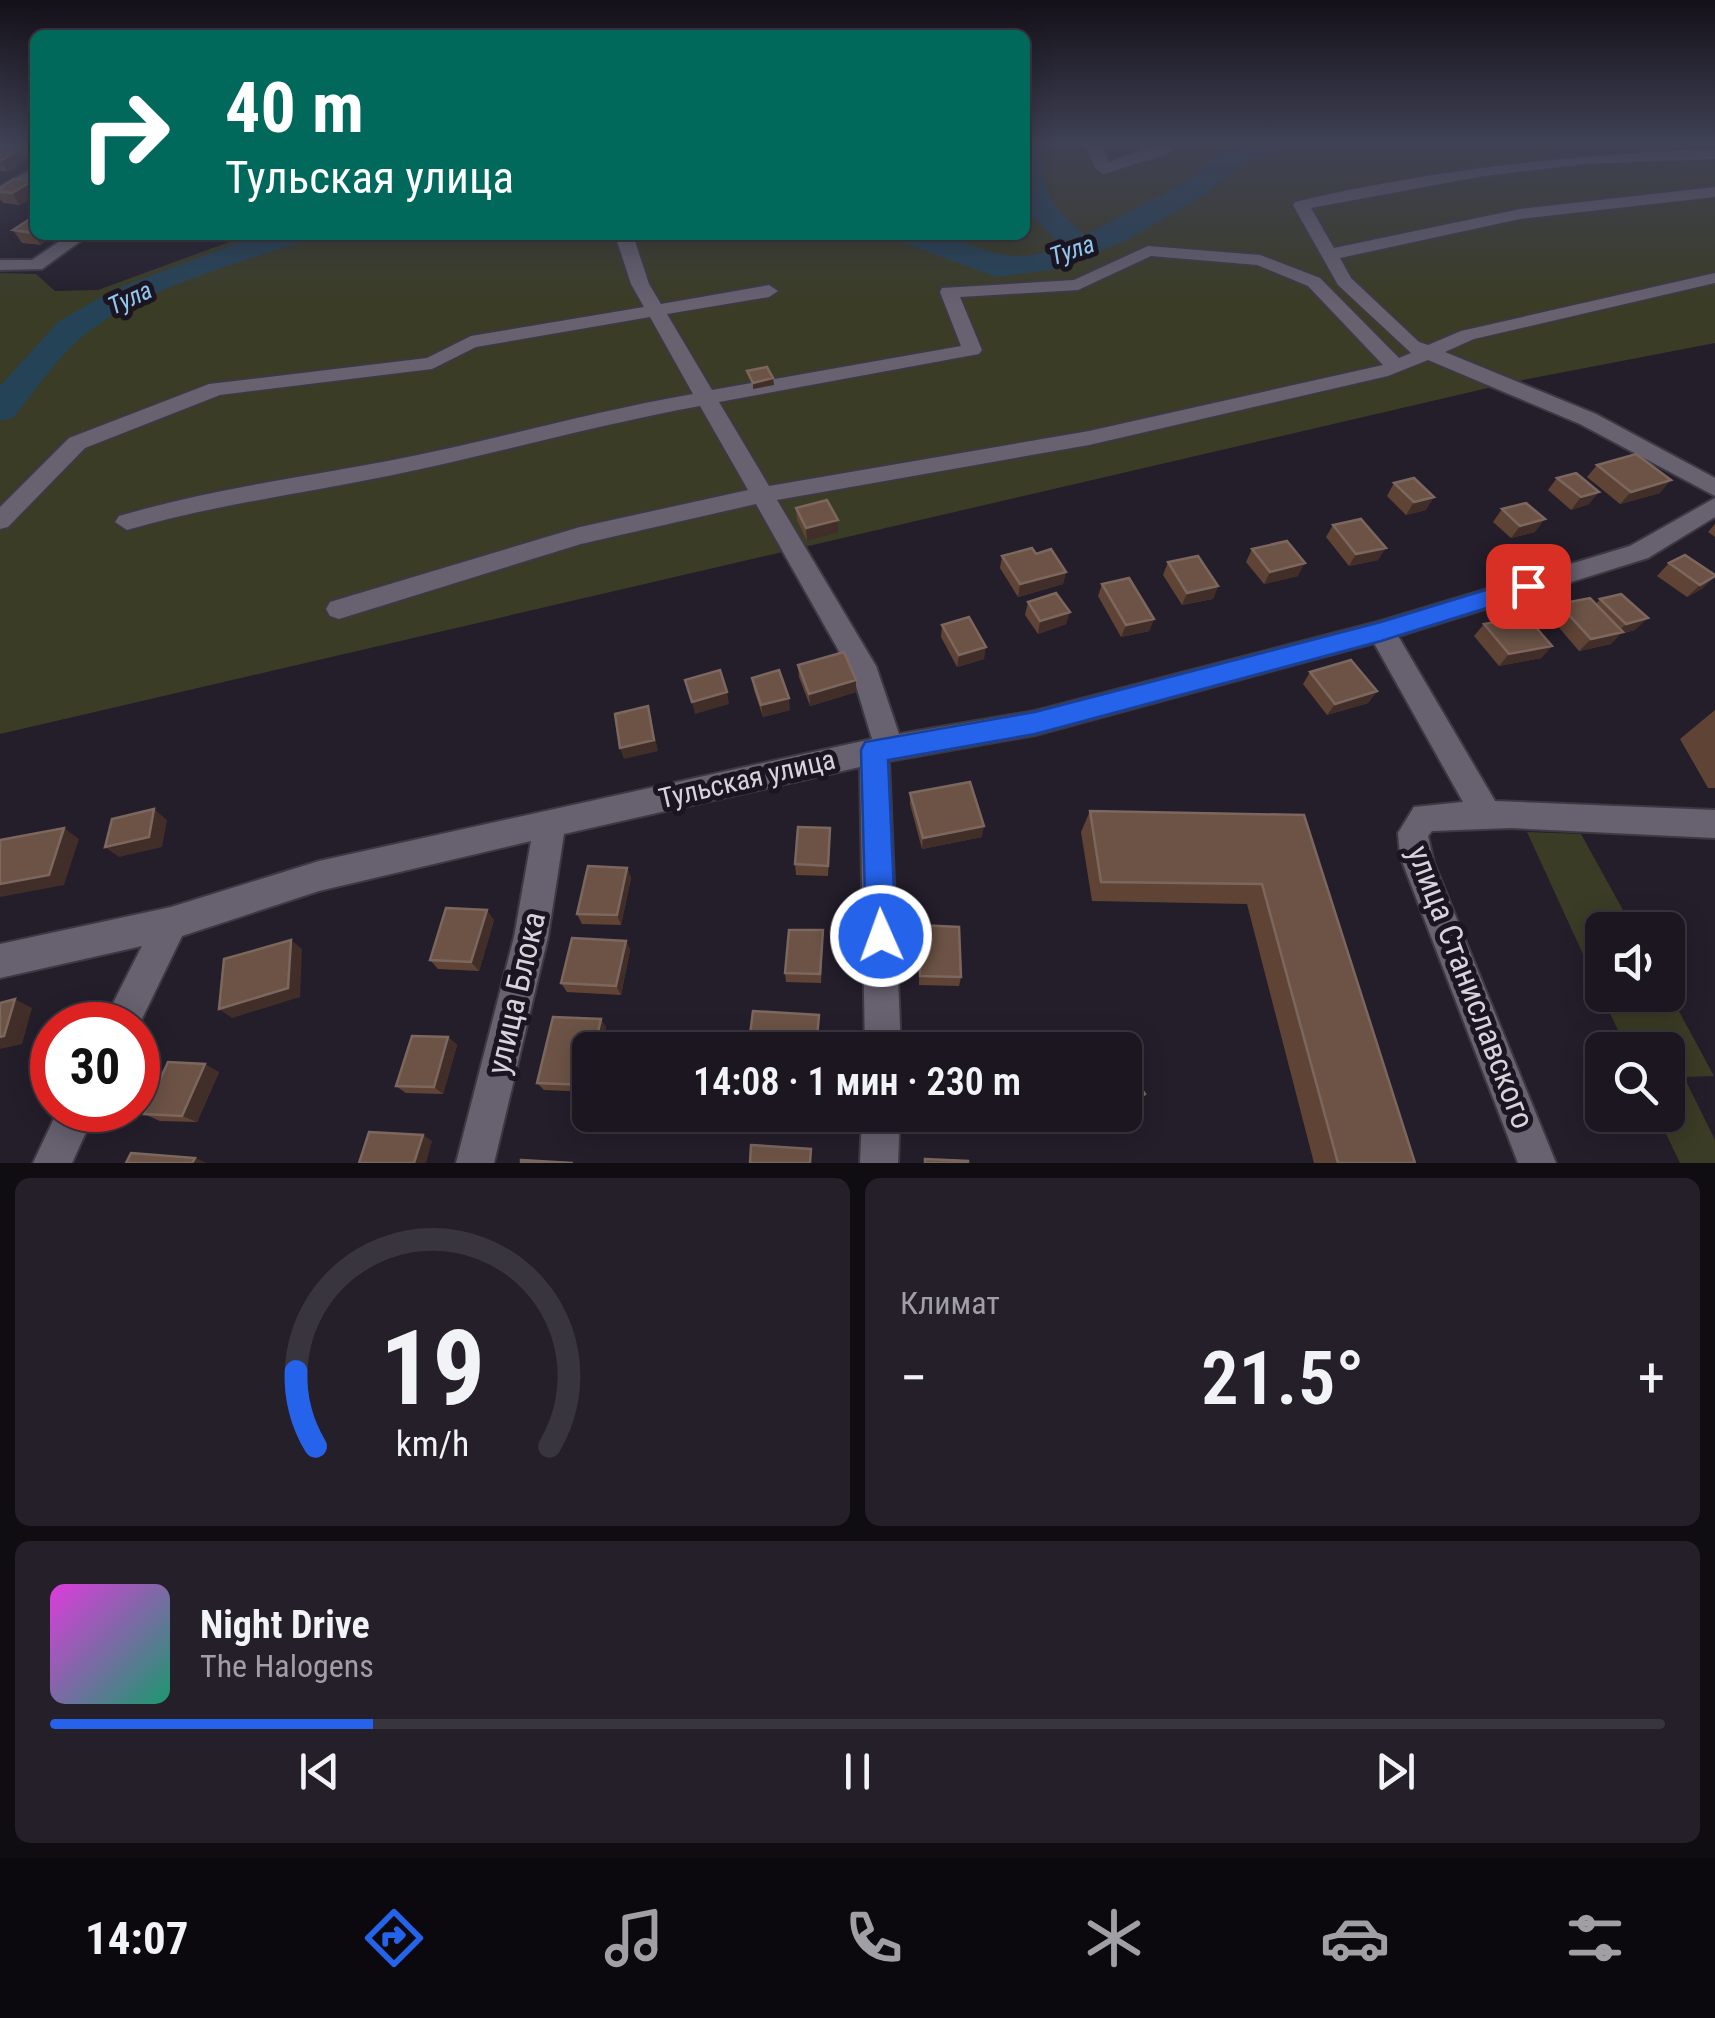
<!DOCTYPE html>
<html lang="ru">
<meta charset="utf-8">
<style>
:root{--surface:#1b1620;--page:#241f29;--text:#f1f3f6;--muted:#a09fa5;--line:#39353e;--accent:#2563eb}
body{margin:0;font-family:"Roboto Condensed",sans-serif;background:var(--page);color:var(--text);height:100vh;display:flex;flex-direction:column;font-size:38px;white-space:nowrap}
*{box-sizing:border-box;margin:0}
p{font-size:32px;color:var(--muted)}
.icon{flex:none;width:55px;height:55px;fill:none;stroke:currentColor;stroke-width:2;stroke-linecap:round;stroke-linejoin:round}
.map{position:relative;height:1163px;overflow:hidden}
.details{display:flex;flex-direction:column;gap:15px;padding:15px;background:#0f0c12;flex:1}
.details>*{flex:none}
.hud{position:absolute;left:30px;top:30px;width:1000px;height:210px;border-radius:15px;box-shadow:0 5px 25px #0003,0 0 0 2px var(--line);background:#00695c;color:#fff;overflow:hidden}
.controls{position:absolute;left:1585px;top:912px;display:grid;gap:20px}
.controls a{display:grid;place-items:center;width:100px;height:100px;border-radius:15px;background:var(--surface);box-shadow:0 5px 25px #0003,0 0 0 2px var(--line);font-size:50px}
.speed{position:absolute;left:30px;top:1002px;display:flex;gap:20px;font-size:50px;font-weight:700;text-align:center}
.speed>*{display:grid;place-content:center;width:130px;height:130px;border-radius:50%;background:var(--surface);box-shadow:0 5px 25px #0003,0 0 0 2px var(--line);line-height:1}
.speed .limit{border:15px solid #d22;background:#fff;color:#111}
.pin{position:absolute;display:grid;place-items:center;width:85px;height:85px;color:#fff;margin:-42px;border-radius:20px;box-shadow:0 5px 15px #0006}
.me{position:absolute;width:110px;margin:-55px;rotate:358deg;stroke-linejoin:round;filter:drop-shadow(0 0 8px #0008)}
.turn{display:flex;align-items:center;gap:35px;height:210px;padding:0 30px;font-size:45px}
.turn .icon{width:130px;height:130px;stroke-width:2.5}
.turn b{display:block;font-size:70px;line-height:85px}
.big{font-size:75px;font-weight:600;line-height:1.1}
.details .widget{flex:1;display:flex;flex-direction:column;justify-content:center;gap:15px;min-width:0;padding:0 35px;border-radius:15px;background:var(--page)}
.details .dial{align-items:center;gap:0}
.dial svg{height:260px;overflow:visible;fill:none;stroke:var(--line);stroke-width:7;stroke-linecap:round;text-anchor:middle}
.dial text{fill:var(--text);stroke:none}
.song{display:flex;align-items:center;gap:30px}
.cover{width:120px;height:120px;border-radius:15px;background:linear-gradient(135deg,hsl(300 70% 55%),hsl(160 70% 35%))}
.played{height:10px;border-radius:5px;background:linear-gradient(90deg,var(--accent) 20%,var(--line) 20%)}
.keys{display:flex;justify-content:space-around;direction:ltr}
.heat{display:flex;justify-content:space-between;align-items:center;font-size:55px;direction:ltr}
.details .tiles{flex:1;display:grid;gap:15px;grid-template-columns:1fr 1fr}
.widget:last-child{grid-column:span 2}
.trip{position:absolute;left:572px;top:1032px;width:570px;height:100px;border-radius:15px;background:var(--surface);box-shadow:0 5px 25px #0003,0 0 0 2px var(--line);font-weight:600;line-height:100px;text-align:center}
.tab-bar{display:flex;height:160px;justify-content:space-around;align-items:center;background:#0b090d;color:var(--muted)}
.tab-bar .icon{width:70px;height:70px}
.tab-bar .current{color:var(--accent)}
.tab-bar b{font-size:45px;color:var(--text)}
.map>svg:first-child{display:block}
.green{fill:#3a3c25}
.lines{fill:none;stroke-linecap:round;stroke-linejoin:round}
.river{fill:#254357;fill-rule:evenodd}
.minor-casing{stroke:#3d3943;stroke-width:4}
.minor{fill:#676170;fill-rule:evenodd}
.wall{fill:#5f4435}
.shaded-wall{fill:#422e29}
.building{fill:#6c5346;stroke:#7c675e;stroke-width:2.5}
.route{fill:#2563eb;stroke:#184099;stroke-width:2.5}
.labels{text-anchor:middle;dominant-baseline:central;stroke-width:10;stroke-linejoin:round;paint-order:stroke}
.far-water-label{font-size:25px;font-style:italic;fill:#90c7ee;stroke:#1a1521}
.street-label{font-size:28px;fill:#d6d3db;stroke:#1a1521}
.near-street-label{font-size:32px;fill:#d6d3db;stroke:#1a1521}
</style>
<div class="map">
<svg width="1715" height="1163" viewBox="0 0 1715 1163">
<rect width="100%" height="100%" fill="#241e2b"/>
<path class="green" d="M 1025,142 L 1715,142 L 1715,343 L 1518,381 L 0,734 L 0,273 L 36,274 L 55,291 L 98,290 L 248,235 L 1025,235 Z
M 1527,832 L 1581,834 L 1634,930 L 1602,930 L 1602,995 L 1668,995 L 1668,991 L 1714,1076 L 1684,1077 L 1715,1140 L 1715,1163 L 1680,1163 L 1657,1115 L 1668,1115 L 1668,1050 L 1627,1050 Z"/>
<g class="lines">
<path class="river" d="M 1246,142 L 1285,142 L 1281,148 L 1241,163 L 1206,194 L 1129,239 L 1058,269 L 997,277 L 901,242 L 897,235 C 912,235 930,232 945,237 C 989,249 1012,268 1061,246 L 1025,208 L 1025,146 L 1035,148 L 1043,157 C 1041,196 1058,211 1085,235 L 1186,182 L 1221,151 Z
M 259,235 L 306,235 L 302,242 C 233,264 141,290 83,336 C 57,357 35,392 13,418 L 0,421 L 0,386 L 58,322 L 113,290 Z"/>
<defs>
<path id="minor" d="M 0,142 L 35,145 L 35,155 L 0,152 Z
M 1084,142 L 1099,142 L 1109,162 L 1166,142 L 1184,142 L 1167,154 L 1104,174 L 1096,169 Z
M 1715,149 L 1715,159 L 1586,164 L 1484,176 L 1311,208 L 1334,248 L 1520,209 L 1715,187 L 1715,197 L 1520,219 L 1340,258 L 1351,278 L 1419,342 L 1428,345 L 1461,331 L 1715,273 L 1715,283 L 1474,339 L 1445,352 L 1596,414 L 1715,478 L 1715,496 L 1580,424 L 1428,360 L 1388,376 L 1089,445 L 777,500 L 876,666 L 899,734 L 1035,711 L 1381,621 L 1630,546 L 1715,498 L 1715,517 L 1648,558 L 1398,636 L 1495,801 L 1715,810 L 1715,838 L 1511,828 L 1432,831 L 1428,836 L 1434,863 L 1556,1163 L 1518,1163 L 1400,856 L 1398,833 L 1414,807 L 1463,802 L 1374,643 L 1035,735 L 889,761 L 901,1050 L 865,1050 L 860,767 L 564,834 L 548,937 L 494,1163 L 456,1163 L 514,937 L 531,841 L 319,891 L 182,936 L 138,1027 L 102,1025 L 142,946 L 0,978 L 0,944 L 171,907 L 319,861 L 872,739 L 853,676 L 756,504 L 581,544 L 339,619 L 330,616 L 326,609 L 330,602 L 580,527 L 748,490 L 700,406 C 595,425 492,455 388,476 C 300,494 213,505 127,530 L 115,522 L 119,516 C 207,490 297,478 388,461 C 490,441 590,412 693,394 L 650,317 L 476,347 L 432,369 L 220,395 L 85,448 L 8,527 L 0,529 L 0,507 L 69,438 L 209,384 L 427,358 L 471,336 L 644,307 L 631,284 L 615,235 L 633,235 L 649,284 L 661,304 L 769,285 L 778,291 L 769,297 L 667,314 L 712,390 L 961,346 L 940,292 L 942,288 L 1074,280 L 1148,246 L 1260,255 L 1320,278 L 1399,358 L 1411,353 L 1338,285 L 1293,205 L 1295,202 C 1434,169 1573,155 1715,149 ZM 1151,256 L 1257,265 L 1308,286 L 1383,365 L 1089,431 L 769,486 L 719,402 L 979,354 L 982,350 L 960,297 L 1078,290 Z
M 35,167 L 35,179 L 0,199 L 0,187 Z
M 69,235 L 89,235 L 42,269 L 0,270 L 0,260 L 32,260 Z
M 58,1110 L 96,1110 L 72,1163 L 33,1163 Z
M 862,1115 L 900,1115 L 898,1163 L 860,1163 Z"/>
</defs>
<use href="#minor" class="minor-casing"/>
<use href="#minor" class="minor"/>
</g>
<path class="wall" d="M 0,148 L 20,149 L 27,160 L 8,172 L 0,171 Z
M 35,186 L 35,196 L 20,205 L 3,203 L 0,199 L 0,188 Z
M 35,217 L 41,245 L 22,243 L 13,230 Z
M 1597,465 L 1660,493 L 1620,504 L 1587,477 Z
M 1557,478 L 1589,504 L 1571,510 L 1548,490 Z
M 1394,483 L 1426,510 L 1406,515 L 1387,496 Z
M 796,508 L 838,520 L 838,533 L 807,541 L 797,520 Z
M 1502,509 L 1535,532 L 1511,538 L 1493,522 Z
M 1715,524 L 1715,537 L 1708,532 Z
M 1333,525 L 1378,560 L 1349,566 L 1326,537 Z
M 1252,549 L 1298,576 L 1264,584 L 1246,562 Z
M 1036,554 L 1066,572 L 1063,584 L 1018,597 L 1000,568 L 1002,556 Z
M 1685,555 L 1703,588 L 1687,597 L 1657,576 L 1669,563 Z
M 1168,562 L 1218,586 L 1213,599 L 1182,605 L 1163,575 Z
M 1102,584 L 1154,619 L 1149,631 L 1121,637 L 1098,596 Z
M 1600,599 L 1635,630 L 1620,634 L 1611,644 L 1579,651 L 1549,616 L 1559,604 L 1596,604 Z
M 1028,602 L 1066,624 L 1038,634 L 1025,615 Z
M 1484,624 L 1552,646 L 1541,658 L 1499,666 L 1474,636 Z
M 942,625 L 984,659 L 957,667 L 941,637 Z
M 798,665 L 856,692 L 810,706 L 799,677 Z
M 1310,672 L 1377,691 L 1368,703 L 1327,715 L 1303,684 Z
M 752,678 L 790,710 L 763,717 L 754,690 Z
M 1715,710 L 1715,788 L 1708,788 L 1680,739 Z
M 910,793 L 982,837 L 922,849 L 910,804 Z
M 1090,811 L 1304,815 L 1415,1163 L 1314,1163 L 1247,904 L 1092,901 L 1081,832 Z
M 830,828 L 828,876 L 796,875 L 795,864 Z
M 627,868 L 631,878 L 621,925 L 582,924 L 577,914 Z
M 494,920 L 479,971 L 438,969 L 430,960 Z
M 919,925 L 961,977 L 959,986 L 919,985 Z
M 823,940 L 821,983 L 786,982 L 785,973 Z
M 626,941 L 630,950 L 621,995 L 567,992 L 561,983 Z
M 606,1027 L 601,1050 L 590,1050 L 590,1092 L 544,1090 L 537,1083 Z
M 448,1037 L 457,1045 L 443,1094 L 406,1093 L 396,1086 Z
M 219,1072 L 197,1122 L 160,1121 L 144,1114 Z
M 1105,1115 L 1119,1115 L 1110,1122 Z"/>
<path class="shaded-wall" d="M 20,149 L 27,160 L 8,172 L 0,161 Z
M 32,181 L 35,186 L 35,196 L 20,205 L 12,193 Z
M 35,231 L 35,235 L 55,235 L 41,245 L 32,233 Z
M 773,378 L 774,385 L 753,389 L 753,383 Z
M 1671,480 L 1660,493 L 1620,504 L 1631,492 Z
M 1599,492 L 1589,504 L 1571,510 L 1581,497 Z
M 1434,497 L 1426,510 L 1406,515 L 1414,502 Z
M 1545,519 L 1535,532 L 1511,538 L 1520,526 Z
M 838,520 L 838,533 L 807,541 L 806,528 Z
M 1386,548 L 1378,560 L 1349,566 L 1356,554 Z
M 1305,563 L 1298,576 L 1264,584 L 1270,572 Z
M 1066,572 L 1063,584 L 1018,597 L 1020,584 Z
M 1715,576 L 1703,588 L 1687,597 L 1700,585 Z
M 1218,586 L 1213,599 L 1182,605 L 1187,593 Z
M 1070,612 L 1066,624 L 1038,634 L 1040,621 Z
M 1648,618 L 1635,630 L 1620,634 L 1611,644 L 1579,651 L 1591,639 L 1617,633 L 1626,624 Z
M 1154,619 L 1149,631 L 1121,637 L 1126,625 Z
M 1552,646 L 1541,658 L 1499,666 L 1509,654 Z
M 986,647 L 984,659 L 957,667 L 959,655 Z
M 856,680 L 856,692 L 810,706 L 809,694 Z
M 1377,691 L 1368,703 L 1327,715 L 1335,704 Z
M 727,692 L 729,704 L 695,714 L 692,702 Z
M 789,698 L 790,710 L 763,717 L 761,705 Z
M 648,706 L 658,751 L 624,759 L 620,748 Z
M 154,809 L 167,820 L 162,847 L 119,857 L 105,847 Z
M 984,826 L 982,837 L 922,849 L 923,838 Z
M 64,828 L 79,839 L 64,885 L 0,897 L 0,884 Z
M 627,868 L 631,878 L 621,925 L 617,915 Z
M 487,910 L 494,920 L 479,971 L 471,962 Z
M 291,940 L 302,949 L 300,997 L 232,1018 L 219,1009 Z
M 626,941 L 630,950 L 621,995 L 616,986 Z
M 15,999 L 32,1008 L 22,1044 L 0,1049 L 0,1037 Z
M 601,1019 L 606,1027 L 601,1050 L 594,1050 Z
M 448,1037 L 457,1045 L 443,1094 L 434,1087 Z
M 205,1064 L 219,1072 L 197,1122 L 182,1116 Z
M 423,1135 L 432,1141 L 426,1163 L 414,1163 Z
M 195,1158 L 207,1163 L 192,1163 Z"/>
<path class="building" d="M 1,147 L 20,149 L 0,161 L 0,148 Z
M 14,179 L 32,181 L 12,193 L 0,192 L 0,188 Z
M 33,217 L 35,217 L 35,231 L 32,233 L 13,230 Z
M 767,367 L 773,378 L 753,383 L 747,371 Z
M 1636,454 L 1671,480 L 1631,492 L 1597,465 Z
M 1576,473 L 1599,492 L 1581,497 L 1557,478 Z
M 1414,478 L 1434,497 L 1414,502 L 1394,483 Z
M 827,500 L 838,520 L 806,528 L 796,508 Z
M 1526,503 L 1545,519 L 1520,526 L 1502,509 Z
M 1361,519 L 1386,548 L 1356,554 L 1333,525 Z
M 1287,541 L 1305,563 L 1270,572 L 1252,549 Z
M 1032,548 L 1036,554 L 1051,549 L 1066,572 L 1020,584 L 1002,556 Z
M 1685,555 L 1715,575 L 1715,576 L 1700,585 L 1669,563 Z
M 1198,556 L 1218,586 L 1187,593 L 1168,562 Z
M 1129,578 L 1154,619 L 1126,625 L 1102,584 Z
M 1056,593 L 1070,612 L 1040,621 L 1028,602 Z
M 1621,594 L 1648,618 L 1626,624 L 1600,599 Z
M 1590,598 L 1623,632 L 1591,639 L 1559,604 Z
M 1526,616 L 1552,646 L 1509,654 L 1484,624 Z
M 969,617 L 986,647 L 959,655 L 942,625 Z
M 844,652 L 856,680 L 809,694 L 798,665 Z
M 1351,660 L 1377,691 L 1335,704 L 1310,672 Z
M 720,670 L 727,692 L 692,702 L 685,680 Z
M 779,670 L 789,698 L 761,705 L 752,678 Z
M 648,706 L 654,740 L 620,748 L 615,714 Z
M 970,782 L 984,826 L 923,838 L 910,793 Z
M 154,809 L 149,837 L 105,847 L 112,819 Z
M 1090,811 L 1304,815 L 1415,1163 L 1338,1163 L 1262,884 L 1101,882 Z
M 798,827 L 830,828 L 828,866 L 795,864 Z
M 64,828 L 49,875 L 0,884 L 0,840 Z
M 588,866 L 627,868 L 617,915 L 577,914 Z
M 446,908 L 487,910 L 471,962 L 430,960 Z
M 919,925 L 959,927 L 961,977 L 920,976 Z
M 789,930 L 823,930 L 820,974 L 785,973 Z
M 572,938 L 626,941 L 616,986 L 561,983 Z
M 291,940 L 288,988 L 219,1009 L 224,959 Z
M 15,999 L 4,1036 L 0,1037 L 0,1003 Z
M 753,1011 L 819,1015 L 816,1050 L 748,1050 Z
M 553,1017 L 601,1019 L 594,1050 L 590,1050 L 590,1072 L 587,1085 L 537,1083 Z
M 412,1036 L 448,1037 L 434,1087 L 396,1086 Z
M 931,1039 L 973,1040 L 973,1050 L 931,1050 Z
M 168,1062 L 205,1064 L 182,1116 L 144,1114 Z
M 1125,1066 L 1145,1094 L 1125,1109 Z
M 369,1132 L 423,1135 L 414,1163 L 359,1163 Z
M 751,1145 L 811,1149 L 810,1163 L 750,1163 Z
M 131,1153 L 195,1158 L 192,1163 L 126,1163 Z
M 925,1159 L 968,1161 L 968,1163 L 925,1163 Z
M 521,1160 L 573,1163 L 521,1163 Z"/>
<linearGradient id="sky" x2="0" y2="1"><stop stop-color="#141018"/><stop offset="0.47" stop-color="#3f4155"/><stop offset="1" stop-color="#3f4155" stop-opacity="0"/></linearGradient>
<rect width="1715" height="305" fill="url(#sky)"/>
<path class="route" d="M 1528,577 L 1540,586 L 1537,592 L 1381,641 L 1035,734 L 888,760 L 896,936 L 892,946 L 881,950 L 871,946 L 866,936 L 861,750 L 865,742 L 1035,712 L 1381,622 Z"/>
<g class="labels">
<g class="far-water-label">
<text transform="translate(1072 250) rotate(-19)">Тула</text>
<text transform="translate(130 298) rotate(-25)">Тула</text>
</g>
<g class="street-label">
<text transform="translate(747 779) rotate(-13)">Тульская улица</text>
</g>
<g class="near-street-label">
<text transform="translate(1471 987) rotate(69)">улица Станиславского</text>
<text transform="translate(516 993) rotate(-77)">улица Блока</text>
</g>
</g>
</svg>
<div class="controls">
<a><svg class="icon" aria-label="sound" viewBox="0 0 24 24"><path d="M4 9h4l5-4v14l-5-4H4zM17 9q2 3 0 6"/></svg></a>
<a><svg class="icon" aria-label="search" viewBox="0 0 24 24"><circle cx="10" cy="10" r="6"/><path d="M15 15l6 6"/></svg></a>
</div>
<div class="speed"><div class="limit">30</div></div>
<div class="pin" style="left:1528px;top:586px;background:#d93025"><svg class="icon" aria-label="arrive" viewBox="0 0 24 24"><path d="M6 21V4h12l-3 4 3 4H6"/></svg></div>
<svg class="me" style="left:881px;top:936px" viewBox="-20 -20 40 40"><circle r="17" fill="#2563eb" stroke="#fff" stroke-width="3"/><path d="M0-11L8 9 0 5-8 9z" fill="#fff"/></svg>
<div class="trip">14:08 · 1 мин · 230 m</div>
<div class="hud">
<div class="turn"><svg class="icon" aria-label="right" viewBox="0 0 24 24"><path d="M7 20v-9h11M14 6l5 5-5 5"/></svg><div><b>40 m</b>Тульская улица</div></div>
</div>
</div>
<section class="details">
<div class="tiles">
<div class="widget dial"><svg viewBox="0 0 100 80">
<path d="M14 69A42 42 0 1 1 86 69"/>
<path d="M14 69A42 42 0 0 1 8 46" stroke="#2563eb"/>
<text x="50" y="56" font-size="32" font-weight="700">19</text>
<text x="50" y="72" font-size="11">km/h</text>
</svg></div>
<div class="widget"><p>Климат</p>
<div class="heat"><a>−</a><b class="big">21.5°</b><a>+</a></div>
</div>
<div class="widget">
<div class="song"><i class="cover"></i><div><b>Night Drive</b><p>The Halogens</p></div></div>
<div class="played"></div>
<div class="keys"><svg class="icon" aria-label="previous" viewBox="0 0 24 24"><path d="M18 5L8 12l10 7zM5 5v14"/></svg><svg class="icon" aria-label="pause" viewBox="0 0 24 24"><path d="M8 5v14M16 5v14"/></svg><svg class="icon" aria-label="next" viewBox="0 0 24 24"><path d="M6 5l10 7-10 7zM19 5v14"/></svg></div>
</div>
</div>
</section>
<nav class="tab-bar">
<b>14:07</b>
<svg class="icon current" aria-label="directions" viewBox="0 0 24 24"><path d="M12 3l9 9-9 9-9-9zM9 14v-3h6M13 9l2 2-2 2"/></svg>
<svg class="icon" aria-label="music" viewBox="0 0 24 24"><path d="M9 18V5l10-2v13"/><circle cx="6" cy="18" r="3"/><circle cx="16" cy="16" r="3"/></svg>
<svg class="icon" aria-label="phone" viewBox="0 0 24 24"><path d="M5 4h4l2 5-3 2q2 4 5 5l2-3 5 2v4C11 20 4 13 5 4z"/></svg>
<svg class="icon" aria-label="climate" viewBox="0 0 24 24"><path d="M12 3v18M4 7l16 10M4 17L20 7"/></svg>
<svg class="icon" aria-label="car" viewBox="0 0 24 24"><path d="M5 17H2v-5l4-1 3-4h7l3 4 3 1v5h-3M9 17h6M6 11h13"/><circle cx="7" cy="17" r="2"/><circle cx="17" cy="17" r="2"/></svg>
<svg class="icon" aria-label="filters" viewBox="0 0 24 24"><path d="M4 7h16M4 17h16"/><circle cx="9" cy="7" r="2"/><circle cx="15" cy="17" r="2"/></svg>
</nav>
